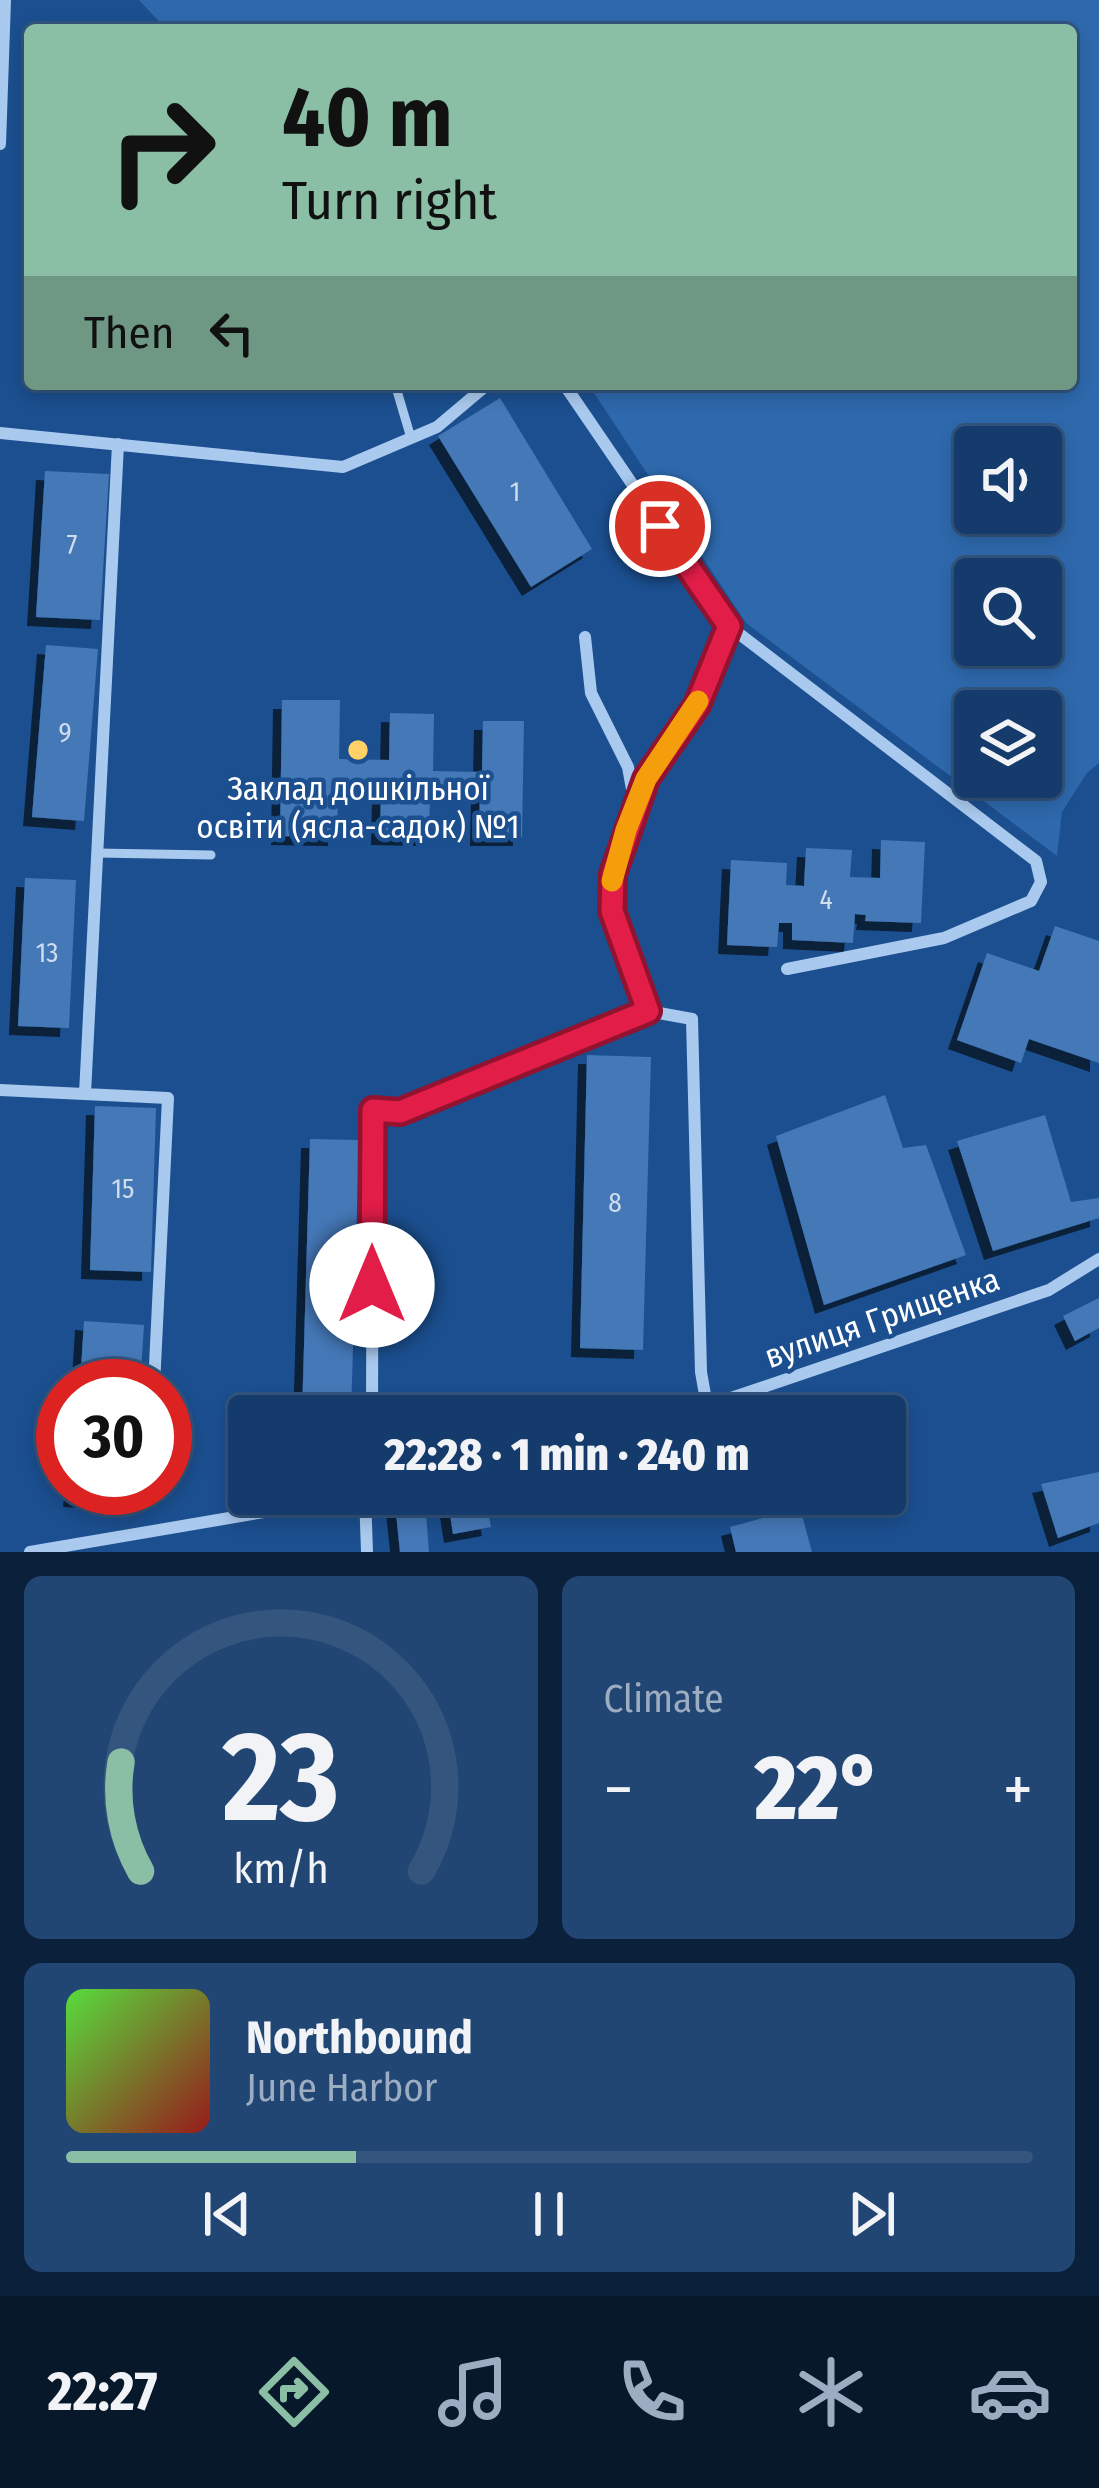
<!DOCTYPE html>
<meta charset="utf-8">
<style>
:root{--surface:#143b6b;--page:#214673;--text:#f1f3f6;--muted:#9dadc1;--line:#33557e;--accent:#8abfa5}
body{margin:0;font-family:"Fira Sans Condensed",sans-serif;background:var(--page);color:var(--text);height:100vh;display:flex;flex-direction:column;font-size:45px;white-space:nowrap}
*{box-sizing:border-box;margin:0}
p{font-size:39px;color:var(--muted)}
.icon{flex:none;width:66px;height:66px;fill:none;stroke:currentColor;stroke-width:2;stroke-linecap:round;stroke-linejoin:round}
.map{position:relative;height:1552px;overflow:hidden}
.panel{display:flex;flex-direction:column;gap:24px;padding:24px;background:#0b203b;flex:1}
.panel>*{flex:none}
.banner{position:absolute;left:24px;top:24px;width:1053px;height:366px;border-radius:12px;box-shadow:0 6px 18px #0003,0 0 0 3px var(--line);background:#8abfa5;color:#111;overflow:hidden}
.controls{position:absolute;left:954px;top:426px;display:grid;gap:24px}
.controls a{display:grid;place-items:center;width:108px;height:108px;border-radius:12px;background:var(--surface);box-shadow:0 6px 18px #0003,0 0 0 3px var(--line);font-size:60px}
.speed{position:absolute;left:36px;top:1359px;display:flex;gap:24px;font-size:60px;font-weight:700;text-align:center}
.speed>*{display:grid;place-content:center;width:156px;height:156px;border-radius:50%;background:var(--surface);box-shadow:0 6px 18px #0003,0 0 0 3px var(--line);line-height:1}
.speed .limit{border:18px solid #d22;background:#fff;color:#111}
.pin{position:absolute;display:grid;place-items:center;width:102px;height:102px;color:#fff;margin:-51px;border:6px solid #fff;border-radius:50%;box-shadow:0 3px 12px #0007}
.me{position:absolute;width:132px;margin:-66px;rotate:0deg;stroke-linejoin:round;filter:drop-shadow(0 0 9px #0008)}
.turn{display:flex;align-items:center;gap:42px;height:252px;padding:0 60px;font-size:54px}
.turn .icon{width:156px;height:156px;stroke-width:2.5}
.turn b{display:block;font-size:84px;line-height:102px}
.then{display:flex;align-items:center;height:114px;padding:0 60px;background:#0003;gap:24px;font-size:45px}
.big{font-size:90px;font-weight:800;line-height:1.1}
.panel .card{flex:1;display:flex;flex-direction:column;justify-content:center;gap:18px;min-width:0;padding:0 42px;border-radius:18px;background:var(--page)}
.panel .dial{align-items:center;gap:0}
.dial svg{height:312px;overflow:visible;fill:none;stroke:var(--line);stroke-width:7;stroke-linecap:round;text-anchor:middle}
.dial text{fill:var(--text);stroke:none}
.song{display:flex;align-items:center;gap:36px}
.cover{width:144px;height:144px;border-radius:18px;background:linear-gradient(135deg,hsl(110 70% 55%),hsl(0 70% 35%))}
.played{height:12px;border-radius:6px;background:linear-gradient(90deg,var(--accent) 30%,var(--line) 30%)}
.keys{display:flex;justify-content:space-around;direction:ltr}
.heat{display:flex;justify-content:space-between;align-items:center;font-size:66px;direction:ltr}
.panel .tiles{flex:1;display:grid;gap:24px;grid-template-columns:1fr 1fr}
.card:last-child{grid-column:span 2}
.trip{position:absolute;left:228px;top:1395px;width:678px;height:120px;border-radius:12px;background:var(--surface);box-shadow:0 6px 18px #0003,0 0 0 3px var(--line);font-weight:800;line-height:120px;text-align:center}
.tabs{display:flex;height:192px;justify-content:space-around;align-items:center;background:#08182b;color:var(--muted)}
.tabs .icon{width:84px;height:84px}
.tabs .active{color:var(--accent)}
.tabs b{font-size:54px;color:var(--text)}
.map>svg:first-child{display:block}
.green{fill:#2e69ad;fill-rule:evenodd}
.building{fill:#4478b7;filter:url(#shadow)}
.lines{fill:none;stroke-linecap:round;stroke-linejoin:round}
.service{stroke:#a9c9ee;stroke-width:9}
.minor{stroke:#a9c9ee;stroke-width:12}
.route-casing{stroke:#92132f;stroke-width:30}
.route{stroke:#e11d48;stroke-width:21}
.slow{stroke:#f59e0b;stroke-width:21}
.poi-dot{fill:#ffd166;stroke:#1b4f8f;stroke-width:4.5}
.labels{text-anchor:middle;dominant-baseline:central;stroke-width:9;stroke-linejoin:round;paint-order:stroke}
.number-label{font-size:27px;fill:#d0dded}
.poi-label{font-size:33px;fill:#fff;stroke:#1b4f8f}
.street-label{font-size:33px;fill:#fff;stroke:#1b4f8f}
</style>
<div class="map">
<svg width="1099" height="1552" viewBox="0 0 1099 1552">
<defs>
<filter id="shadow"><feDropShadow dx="-9" dy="9" stdDeviation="0" flood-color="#0009"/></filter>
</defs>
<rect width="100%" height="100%" fill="#1b4f8f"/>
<path class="green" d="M 139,0 L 1099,0 L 1099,763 L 1087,773 L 1062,812 L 1057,856 L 746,623 L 588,384 L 1071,384 L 1071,30 L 167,30 ZM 975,447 L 1041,447 L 1041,513 L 975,513 ZM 975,579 L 1041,579 L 1041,645 L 975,645 ZM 975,711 L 1041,711 L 1041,777 L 975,777 Z"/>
<path class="building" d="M 500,398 L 592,549 L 531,587 L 438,436 Z
M 45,471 L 109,474 L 100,620 L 36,617 Z
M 46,645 L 98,649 L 84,821 L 32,817 Z
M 282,700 L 340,700 L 339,759 L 389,760 L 390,713 L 434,714 L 433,771 L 482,772 L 483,721 L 524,721 L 522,837 L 479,837 L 480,792 L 430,791 L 429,837 L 380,836 L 381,793 L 338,793 L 337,837 L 280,836 Z
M 881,840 L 925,842 L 921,923 L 865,921 L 866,915 L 855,914 L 853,943 L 792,940 L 792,923 L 779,923 L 777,947 L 727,945 L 731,860 L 787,863 L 786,885 L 804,886 L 806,848 L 852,850 L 850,877 L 880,878 Z
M 25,878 L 76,880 L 69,1028 L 18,1026 Z
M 1055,926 L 1099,941 L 1099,1063 L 1029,1039 L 1021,1063 L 957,1040 L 987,953 L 1039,971 Z
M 587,1055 L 651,1057 L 643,1350 L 580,1348 Z
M 885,1095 L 903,1148 L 926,1145 L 966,1255 L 824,1305 L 776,1136 Z
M 95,1106 L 156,1108 L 151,1272 L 90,1270 Z
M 1045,1115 L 1071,1202 L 1099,1198 L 1099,1218 L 993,1251 L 957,1141 Z
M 310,1139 L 359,1140 L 351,1416 L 302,1416 Z
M 1099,1298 L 1099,1328 L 1075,1341 L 1063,1316 Z
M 84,1321 L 144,1325 L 140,1386 L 80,1386 Z
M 1099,1472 L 1099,1523 L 1058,1538 L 1041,1484 Z
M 73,1488 L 133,1488 L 132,1502 L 72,1498 Z
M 425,1500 L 429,1552 L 400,1552 L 395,1503 Z
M 486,1501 L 491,1527 L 453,1534 L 449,1508 Z
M 800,1508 L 812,1552 L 736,1552 L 730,1527 Z"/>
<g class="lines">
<path class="service" d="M 395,384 L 411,438
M 97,853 L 211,855"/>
<path class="minor" d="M 0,144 L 5,0
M 564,384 L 729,626 L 1036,861 L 1041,882 L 1031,901 L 944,938 L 787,969
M 0,433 L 343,467 L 437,427 L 488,384
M 585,637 L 591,693 L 628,767 L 635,806
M 648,1011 L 612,911 L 612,874 L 646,779 L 697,705 L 729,626
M 0,1090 L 168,1098 L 154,1386
M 85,1094 L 118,444
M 372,1416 L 373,1110 L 401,1112 L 648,1011 L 692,1019 L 701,1372 L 707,1406
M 678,1416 L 1049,1290 L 1099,1259
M 365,1495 L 367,1552
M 30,1552 L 370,1494"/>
</g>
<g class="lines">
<defs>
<path id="route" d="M 372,1285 L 373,1110 L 400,1112 L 648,1011 L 612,911 L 613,874 L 646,779 L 697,705 L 729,626 L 660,526"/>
</defs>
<use href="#route" class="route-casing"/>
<use href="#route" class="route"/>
<path class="slow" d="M 612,881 L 626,830 L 646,779 L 698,701"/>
</g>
<circle class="poi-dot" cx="358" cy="750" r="12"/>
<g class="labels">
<g class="number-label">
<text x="515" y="492">1</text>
<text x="72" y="545">7</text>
<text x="65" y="733">9</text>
<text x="826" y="900">4</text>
<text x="47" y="953">13</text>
<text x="123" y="1189">15</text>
<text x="615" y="1203">8</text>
</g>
<g class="poi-label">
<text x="358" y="789">Заклад дошкільної<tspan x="358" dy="38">освіти (ясла-садок) №1</tspan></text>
</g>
<g class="street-label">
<text transform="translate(882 1318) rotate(-19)">вулиця Грищенка</text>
</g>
</g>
</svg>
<div class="controls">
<a><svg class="icon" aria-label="sound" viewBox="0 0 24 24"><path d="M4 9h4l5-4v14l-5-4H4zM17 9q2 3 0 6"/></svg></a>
<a><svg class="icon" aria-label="search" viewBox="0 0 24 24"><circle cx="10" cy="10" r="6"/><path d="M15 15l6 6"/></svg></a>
<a><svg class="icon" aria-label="layers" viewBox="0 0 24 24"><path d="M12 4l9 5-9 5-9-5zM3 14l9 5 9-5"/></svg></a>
</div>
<div class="speed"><div class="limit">30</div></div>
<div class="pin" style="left:660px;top:526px;background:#d93025"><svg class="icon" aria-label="arrive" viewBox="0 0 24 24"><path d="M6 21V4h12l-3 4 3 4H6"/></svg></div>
<svg class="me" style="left:372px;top:1285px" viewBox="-20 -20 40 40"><circle r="19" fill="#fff"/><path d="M0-13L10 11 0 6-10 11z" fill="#e11d48"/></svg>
<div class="trip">22:28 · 1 min · 240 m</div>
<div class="banner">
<div class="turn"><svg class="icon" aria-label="right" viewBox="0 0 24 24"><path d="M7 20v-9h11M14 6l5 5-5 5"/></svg><div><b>40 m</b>Turn right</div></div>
<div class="then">Then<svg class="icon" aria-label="left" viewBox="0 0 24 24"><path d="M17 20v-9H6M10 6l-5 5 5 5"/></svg></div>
</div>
</div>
<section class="panel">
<div class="tiles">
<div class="card dial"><svg viewBox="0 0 100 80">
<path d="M14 69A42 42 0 1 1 86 69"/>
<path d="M14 69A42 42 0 0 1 9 41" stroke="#8abfa5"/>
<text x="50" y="56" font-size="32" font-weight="700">23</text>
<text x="50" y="72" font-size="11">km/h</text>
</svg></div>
<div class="card"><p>Climate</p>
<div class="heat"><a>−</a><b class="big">22°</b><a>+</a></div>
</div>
<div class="card">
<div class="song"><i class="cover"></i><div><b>Northbound</b><p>June Harbor</p></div></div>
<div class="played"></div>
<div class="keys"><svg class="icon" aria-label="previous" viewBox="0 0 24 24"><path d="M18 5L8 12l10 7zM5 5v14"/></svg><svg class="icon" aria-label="pause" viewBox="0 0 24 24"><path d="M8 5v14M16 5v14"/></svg><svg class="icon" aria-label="next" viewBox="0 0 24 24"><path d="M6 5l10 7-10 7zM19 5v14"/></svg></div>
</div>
</div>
</section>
<nav class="tabs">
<b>22:27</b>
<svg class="icon active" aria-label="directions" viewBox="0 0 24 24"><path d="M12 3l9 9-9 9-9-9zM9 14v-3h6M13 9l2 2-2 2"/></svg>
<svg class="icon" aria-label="music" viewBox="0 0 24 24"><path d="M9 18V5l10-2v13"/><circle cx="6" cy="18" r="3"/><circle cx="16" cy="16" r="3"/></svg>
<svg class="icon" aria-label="phone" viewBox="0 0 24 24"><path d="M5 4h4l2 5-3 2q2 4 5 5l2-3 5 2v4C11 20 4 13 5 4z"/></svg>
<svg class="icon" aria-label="climate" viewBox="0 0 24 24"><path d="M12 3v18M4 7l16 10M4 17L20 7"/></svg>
<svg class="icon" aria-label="car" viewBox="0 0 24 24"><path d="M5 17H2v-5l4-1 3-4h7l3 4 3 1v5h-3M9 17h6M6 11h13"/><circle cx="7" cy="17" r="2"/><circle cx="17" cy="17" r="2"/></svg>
</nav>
